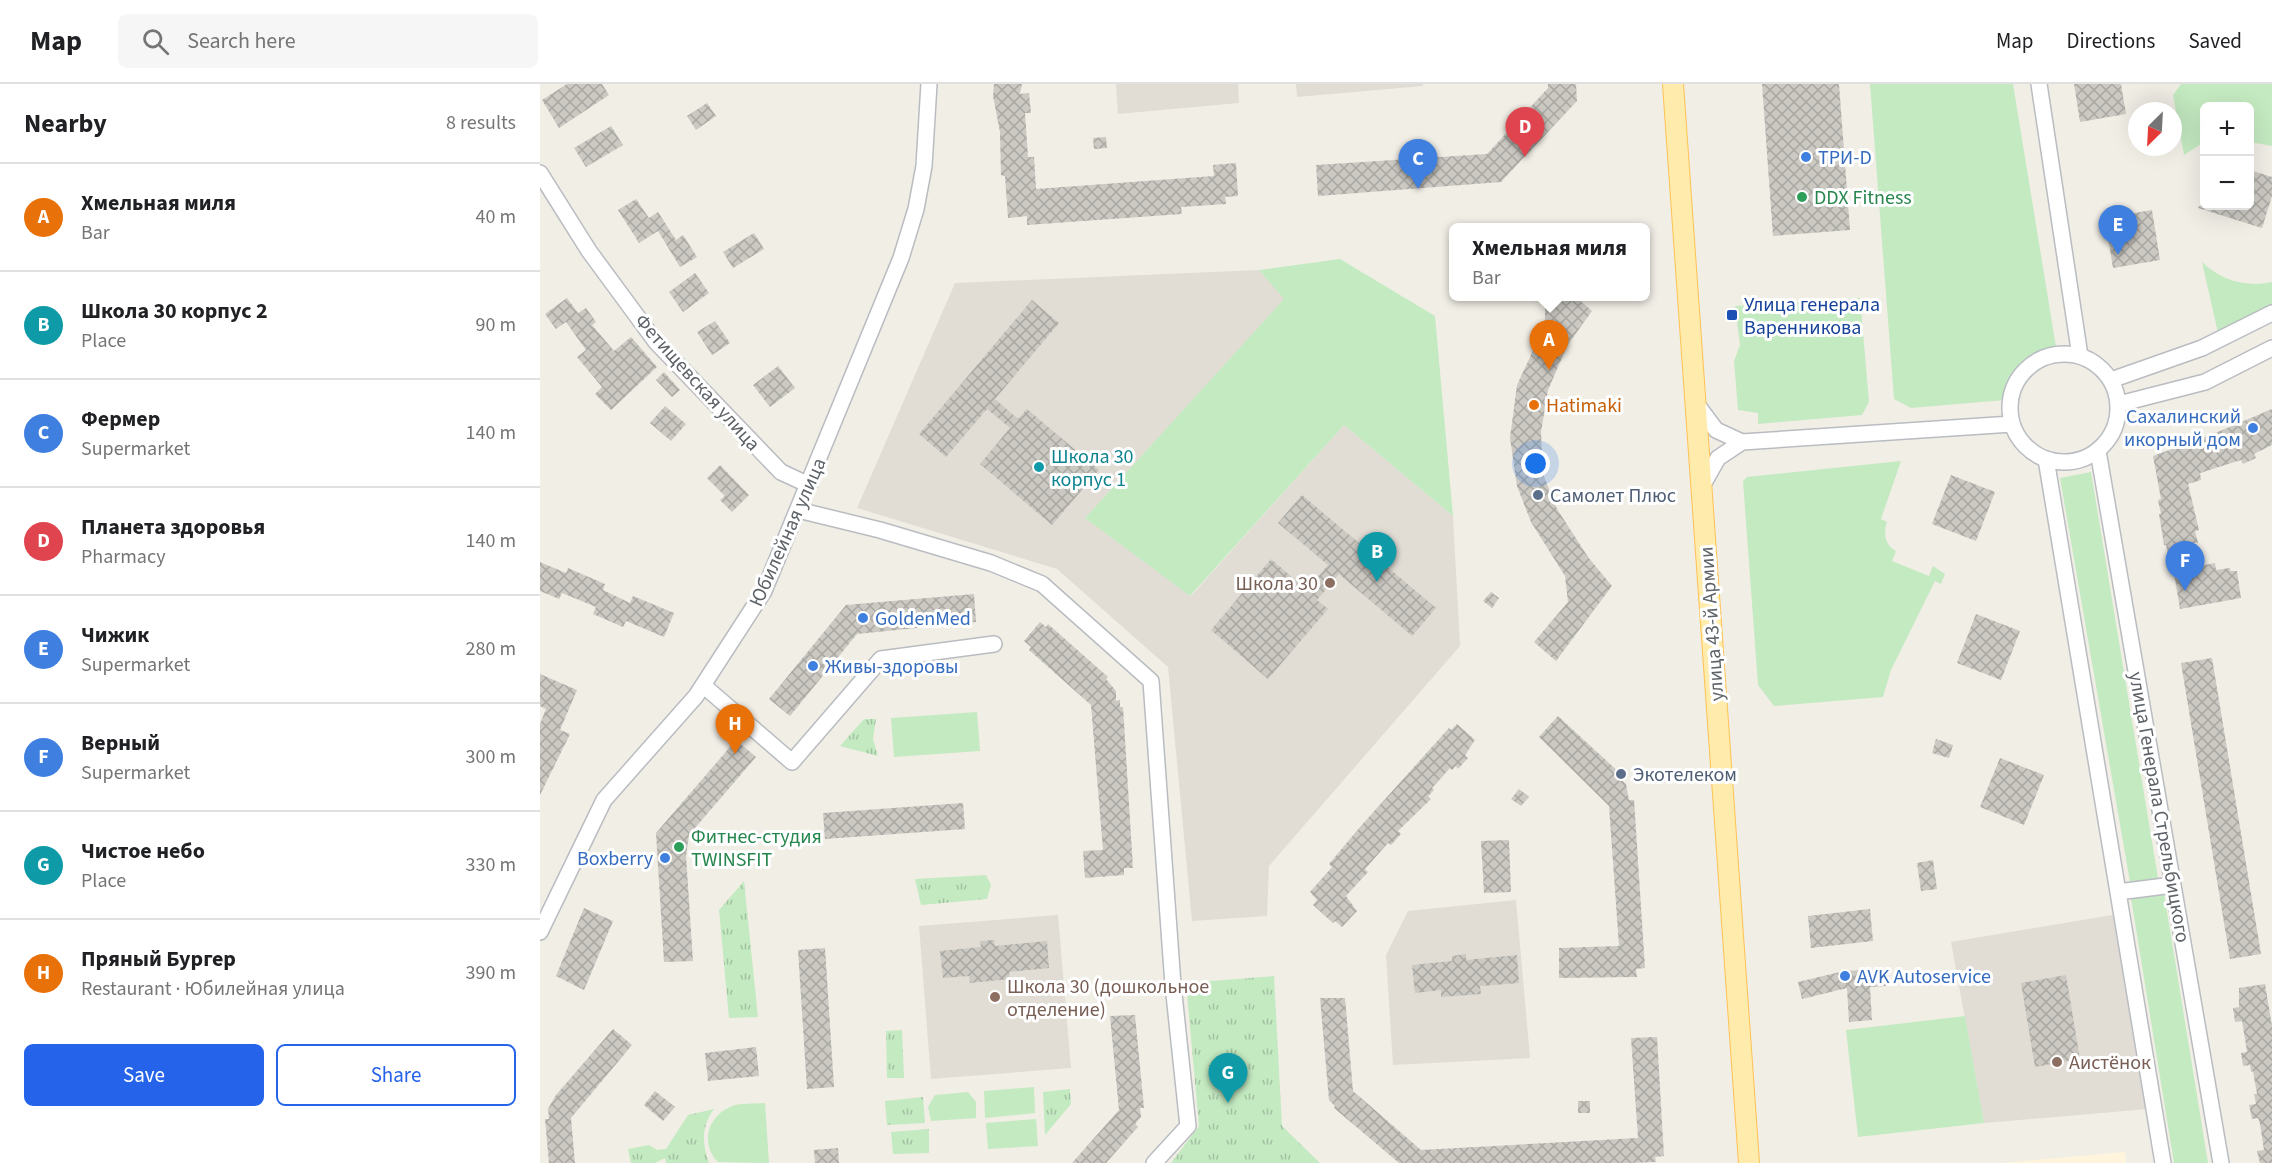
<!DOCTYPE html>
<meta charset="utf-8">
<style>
:root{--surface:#fff;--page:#f6f6f6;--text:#202124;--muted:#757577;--line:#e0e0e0;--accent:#2563eb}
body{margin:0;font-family:"Source Sans 3",sans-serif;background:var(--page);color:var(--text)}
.controls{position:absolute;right:18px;top:18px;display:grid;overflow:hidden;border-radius:9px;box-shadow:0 6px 24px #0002}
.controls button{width:54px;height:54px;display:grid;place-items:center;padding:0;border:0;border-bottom:2px solid var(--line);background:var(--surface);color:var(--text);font:30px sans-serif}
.compass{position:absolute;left:1588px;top:18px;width:54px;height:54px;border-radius:50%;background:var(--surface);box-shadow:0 6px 24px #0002;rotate:204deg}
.you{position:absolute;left:996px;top:380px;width:21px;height:21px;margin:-15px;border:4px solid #fff;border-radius:50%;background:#1a73e8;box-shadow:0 0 0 9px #1a73e833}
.badge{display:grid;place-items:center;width:39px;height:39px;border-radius:50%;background:var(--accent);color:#fff;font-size:20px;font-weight:700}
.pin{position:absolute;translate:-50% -50px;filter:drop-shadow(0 2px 3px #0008)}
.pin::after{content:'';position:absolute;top:32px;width:21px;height:18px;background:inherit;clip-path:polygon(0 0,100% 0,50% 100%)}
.popup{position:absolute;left:909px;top:139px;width:201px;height:78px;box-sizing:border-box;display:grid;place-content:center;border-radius:9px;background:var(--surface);filter:drop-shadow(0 2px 4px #0005);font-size:20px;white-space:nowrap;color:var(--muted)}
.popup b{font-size:22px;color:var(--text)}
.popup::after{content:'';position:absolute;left:50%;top:100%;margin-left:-12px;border:12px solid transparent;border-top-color:var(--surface)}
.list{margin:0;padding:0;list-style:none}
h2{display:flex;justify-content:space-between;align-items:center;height:78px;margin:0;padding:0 24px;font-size:26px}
h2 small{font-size:20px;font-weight:400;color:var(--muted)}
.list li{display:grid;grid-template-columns:39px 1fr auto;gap:18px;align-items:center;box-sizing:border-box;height:108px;padding:0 24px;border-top:2px solid var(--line)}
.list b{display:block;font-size:22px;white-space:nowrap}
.list p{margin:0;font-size:20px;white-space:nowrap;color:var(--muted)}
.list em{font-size:20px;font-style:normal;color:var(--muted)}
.actions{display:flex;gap:12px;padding:18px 24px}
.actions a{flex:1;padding:14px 0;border:2px solid var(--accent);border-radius:9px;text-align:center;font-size:21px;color:var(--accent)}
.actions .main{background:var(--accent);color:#fff}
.icon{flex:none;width:33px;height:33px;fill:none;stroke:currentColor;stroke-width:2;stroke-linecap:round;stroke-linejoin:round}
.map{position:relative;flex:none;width:1732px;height:1079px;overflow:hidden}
header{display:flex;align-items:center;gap:36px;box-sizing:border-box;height:84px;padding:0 30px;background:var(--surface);border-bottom:2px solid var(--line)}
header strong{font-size:28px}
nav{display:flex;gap:33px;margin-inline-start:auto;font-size:21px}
.search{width:420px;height:54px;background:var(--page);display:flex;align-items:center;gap:15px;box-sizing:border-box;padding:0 21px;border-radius:9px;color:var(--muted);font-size:22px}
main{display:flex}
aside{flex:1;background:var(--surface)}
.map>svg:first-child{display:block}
.commercial{fill:#fff5dd}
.education{fill:#e1ddd5}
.grass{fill:#c4eac1}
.park{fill:url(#park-tufts)}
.building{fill:url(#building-cross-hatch)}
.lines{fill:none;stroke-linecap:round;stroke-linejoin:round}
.minor-casing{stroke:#b9bcc1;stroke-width:18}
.major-casing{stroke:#fec253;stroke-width:22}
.minor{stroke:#fff;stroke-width:15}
.major{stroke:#ffecad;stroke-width:20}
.shop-dot{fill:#3f7fe0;stroke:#fff;stroke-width:2}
.leisure-dot{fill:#2e9e5b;stroke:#fff;stroke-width:2}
.transit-dot{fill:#1a4fb4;stroke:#fff;stroke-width:2}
.food-dot{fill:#e8710a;stroke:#fff;stroke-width:2}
.culture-dot{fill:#0f9aa8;stroke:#fff;stroke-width:2}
.service-dot{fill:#5c6f8a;stroke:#fff;stroke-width:2}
.education-dot{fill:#8d6e63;stroke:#fff;stroke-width:2}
.labels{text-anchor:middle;stroke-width:6;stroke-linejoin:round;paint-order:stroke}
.shop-label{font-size:20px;fill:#366cbe;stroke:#fff;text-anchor:start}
.leisure-label{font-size:20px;fill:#27864d;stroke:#fff;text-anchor:start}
.transit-label{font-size:20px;fill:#164399;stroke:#fff;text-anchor:start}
.street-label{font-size:20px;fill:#5d6368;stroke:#fff}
.food-label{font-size:20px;fill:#c56008;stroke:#fff;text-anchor:start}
.culture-label{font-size:20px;fill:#0d838f;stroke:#fff;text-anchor:start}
.service-label{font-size:20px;fill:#4e5e75;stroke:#fff;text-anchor:start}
.education-label{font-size:20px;fill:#785e54;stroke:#fff;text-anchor:start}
</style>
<header>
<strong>Map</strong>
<div class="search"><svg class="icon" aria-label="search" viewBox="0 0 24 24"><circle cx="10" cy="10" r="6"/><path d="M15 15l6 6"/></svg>Search here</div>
<nav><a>Map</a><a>Directions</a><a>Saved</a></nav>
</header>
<main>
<aside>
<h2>Nearby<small>8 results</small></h2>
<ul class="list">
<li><span class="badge" style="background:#e8710a">A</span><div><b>Хмельная миля</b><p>Bar</p></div><em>40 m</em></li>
<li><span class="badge" style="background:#0f9aa8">B</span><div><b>Школа 30 корпус 2</b><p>Place</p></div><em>90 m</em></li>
<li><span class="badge" style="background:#3f7fe0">C</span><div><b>Фермер</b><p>Supermarket</p></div><em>140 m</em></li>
<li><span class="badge" style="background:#e0444e">D</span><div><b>Планета здоровья</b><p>Pharmacy</p></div><em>140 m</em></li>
<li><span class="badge" style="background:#3f7fe0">E</span><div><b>Чижик</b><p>Supermarket</p></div><em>280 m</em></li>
<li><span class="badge" style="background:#3f7fe0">F</span><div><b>Верный</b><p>Supermarket</p></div><em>300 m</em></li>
<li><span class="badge" style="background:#0f9aa8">G</span><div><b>Чистое небо</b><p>Place</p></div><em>330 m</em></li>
<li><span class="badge" style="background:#e8710a">H</span><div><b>Пряный Бургер</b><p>Restaurant · Юбилейная улица</p></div><em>390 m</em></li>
</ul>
<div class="actions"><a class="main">Save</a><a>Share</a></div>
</aside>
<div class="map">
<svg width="1732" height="1079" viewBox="0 0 1732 1079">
<defs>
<pattern id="park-tufts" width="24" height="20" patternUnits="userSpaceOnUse" patternTransform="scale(1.5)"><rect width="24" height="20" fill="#c4eac1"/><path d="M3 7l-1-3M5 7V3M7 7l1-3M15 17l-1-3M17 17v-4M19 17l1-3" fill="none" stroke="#a2c1a1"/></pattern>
<pattern id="building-cross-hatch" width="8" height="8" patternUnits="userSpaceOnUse" patternTransform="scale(1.5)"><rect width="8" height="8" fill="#ccc9c3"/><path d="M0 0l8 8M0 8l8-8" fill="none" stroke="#a9a7a2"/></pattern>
</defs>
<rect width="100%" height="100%" fill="#f1eee6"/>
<path class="commercial" d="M1585,1068L1586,1079H1461Z"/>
<path class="education" d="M576,0H698L699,19L578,30Z
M756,0H883V2L757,13Z
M719,186L745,215L545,434L651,512L804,341L913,432L920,562L729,782L727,832L652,837L628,583L517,485L317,424L415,199Z
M976,816L990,974L853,981L846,871L868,827Z
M1578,830L1608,1025L1444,1039L1411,858Z
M518,831L531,984L391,995L379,842Z"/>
<path class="grass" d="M1330,0H1473L1516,263C1486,275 1472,283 1465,316L1371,324L1354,315Z
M1641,0H1732V62L1710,58V22H1664V58L1644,71L1633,11Z
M800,175L895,232L913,432L804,341L650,512L545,434L744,215L719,186Z
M1662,178C1680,196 1707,204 1732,198V221L1678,249Z
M1320,214L1329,318L1322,331L1218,340V329L1198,326L1194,277L1200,261L1195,222Z
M1361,377L1341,435L1347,438C1343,450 1345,461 1356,467L1352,477L1389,492L1393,482L1405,490L1401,500L1395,497L1351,586L1343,613L1234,622L1218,601L1203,397L1207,393Z
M1551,388L1618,794L1590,798L1520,394Z
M437,628L440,667L354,673L351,634Z
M1624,809L1668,1079H1634L1591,814Z
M1425,932L1444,1039L1318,1053L1306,946Z
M494,1003L495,1029L445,1034L444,1007Z
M428,1008L436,1018V1034L391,1037L388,1023L395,1011Z
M225,1019L229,1079L178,1078C160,1060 167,1032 192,1022C201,1019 215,1020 225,1019Z
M496,1035L498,1062L448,1065L446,1039Z"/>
<path class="park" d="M324,635H336L333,655L338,672L300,662Z
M446,791L451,801L447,815L381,821L375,795Z
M204,797L218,933L189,934L179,826Z
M734,892L742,1042L780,1079H631L659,1042L646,899Z
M362,946L364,994H347L346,947Z
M530,1005L531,1020L505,1051L503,1008Z
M383,1013L385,1039L347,1041L345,1017Z
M174,1025C161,1043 162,1059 169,1079H126L125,1074L115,1079H91L88,1065L109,1061L117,1066L126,1065L148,1031Z
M389,1045V1069L353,1070L351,1048Z"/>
<path class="building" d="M27,0H62L69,11L19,44L2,16Z
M454,0H482L480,10L489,9L491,29H485L488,73H494L496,105L674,92L673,81L696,79L698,112L685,113L686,120L641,123L642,130L487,141V132L468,134L465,92L461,91L460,48L453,12Z
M1008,0H1036L1037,17L961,98L778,112L776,81L947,70L1008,4Z
M1222,0H1299L1310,146L1233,152Z
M1534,0H1581L1586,30L1540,38Z
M167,19L176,32L156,46L147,32Z
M71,42L83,61L46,83L34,64Z
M566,53L567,64L554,65L553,54Z
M1710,86L1732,93V112L1722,144L1658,124L1659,122H1710Z
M96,115L109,134L118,128L136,156L143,151L157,173L140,183L118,147L99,159L78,126Z
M1612,126L1620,176L1573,184L1565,134Z
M214,149L224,165L193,184L183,168Z
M155,189L169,209L143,228L129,208Z
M1005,213H1036L1052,227L1027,262L1008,306L1001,348L1003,390L1017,425L1048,473L1072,502L1016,577L994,558L1028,518L1025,492L991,438L977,402L970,354L977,301L1005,241Z
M27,214L38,229L46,224L56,238L52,241L74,267L91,253L117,283L71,326L55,310L62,303L37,273L46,266L26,238L16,245L5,230Z
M492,216L519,239L455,315L478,335L487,325L559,386L512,441L440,380L470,344L447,325L406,373L379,350Z
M175,237L190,259L172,271L157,248Z
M238,282L255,304L230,323L213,301Z
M124,288L140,306L132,313L116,296Z
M125,322L146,340L131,357L110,339Z
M1732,325V361L1714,370L1716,374L1703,380L1701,376L1660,389L1661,396L1648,400L1659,446L1655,447L1658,459H1654L1659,482L1675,479L1676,486L1690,484V487H1697L1701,514L1640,525L1631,472L1628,473L1626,461H1624L1619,430H1621L1618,416L1621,415L1613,372L1673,350Z
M180,381L209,411L192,428L180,416L185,412L167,394Z
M1411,391L1455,408L1436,457L1392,440Z
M762,411L896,524L872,552L799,490L777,516L788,525L728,595L671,546L731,475L767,506L788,481L738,439Z
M0,478L26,489L28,484L65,500L63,506L90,519L93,512L134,529L124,553L86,537L83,543L53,530L56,523L22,509L19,515L0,507Z
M951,508L959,514L952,524L943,517Z
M434,510L436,538L317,550L250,632L229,615L306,521Z
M1436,530L1480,547L1461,596L1417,579Z
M500,538L506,543L508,540L568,593L566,595L576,607V617L580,616V623H583L593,784H584V791L545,794L543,767L563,766L551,621L489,566L491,563L484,557Z
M1672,574L1721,870L1690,875L1641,579Z
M0,590L37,606L20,646L30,650L0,711V640L6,625L0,622Z
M1018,632L1083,692L1081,695L1086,700L1089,716H1094L1105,884L1096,885L1097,893L1019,894V864L1079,862L1069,722L999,653Z
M917,640L935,656L925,671L928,674L918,685L916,682L912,686L910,684L892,704L894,706L888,712L891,715L858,747L861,750L851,761L848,759L825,785L828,788L806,812L817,827L802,843L795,837L793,839L773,821L777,816L770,808L792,783L789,780L820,743L909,644L911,646Z
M1396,655L1413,661L1409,674L1392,669Z
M196,656L216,673L149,751L146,772L153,877L124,878L116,749Z
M1460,674L1504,691L1484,741L1440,723Z
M979,705L989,713L981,722L971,715Z
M423,719L425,745L285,755L283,729Z
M969,756L971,808L944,809L941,757Z
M1393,776L1397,805L1381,807L1377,779Z
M44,824L73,837L44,906L16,892Z
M1330,825L1333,857L1271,864L1268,832Z
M454,856L455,862L507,857L509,884L469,888L470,895L430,899L429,892L403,894L400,867L441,863L440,857Z
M285,864L294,1003L267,1005L258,866Z
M926,870V876L977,871L979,899L940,902L941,910L901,913V906L875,909L872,881L912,877V872Z
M1345,885L1346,902L1330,903L1332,936L1309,938L1307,904L1262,915L1258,898L1304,887Z
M1526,891L1540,975L1495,983L1481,899Z
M1725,900L1732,942V1079H1720L1717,1067L1724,1066L1720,1040L1718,1034L1712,1035L1709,1021L1716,1020L1714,1010H1717L1713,987L1711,988L1710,981L1703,982L1701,969L1707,968L1706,961L1702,937L1695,938L1693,924L1699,923V904Z
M780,914H805L813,1007L881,1066L1098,1054L1091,954L1117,953L1124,1072L1115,1073L1116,1078L1088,1079H859L794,1024L795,1022L789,1016Z
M595,931L604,1024H600L601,1033L595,1040L598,1043L566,1079H532L579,1026L570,932Z
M73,945L92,961L31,1034L35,1079H9L5,1035H9L8,1025L16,1011Z
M216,963L219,992L168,997L165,969Z
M115,1007L135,1023L123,1037L104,1021Z
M1038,1017H1050V1029H1038Z
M298,1064L299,1079H275L274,1066Z"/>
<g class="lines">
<defs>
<path id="minor" d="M1499,0L1540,272
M0,89L49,167L116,258L241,388L269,401
M1470 324a54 54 0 1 1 108 0a54 54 0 1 1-108 0Z
M1571,296L1662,264L1732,229
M1155,318L1176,346L1202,358L1472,340
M1579,320L1665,298L1732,264
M1558,367L1681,1079
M1506,375L1623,1079
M1161,404L1178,374L1202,358
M258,426L340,446L451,479L502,500L611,597L633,901L648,1042L614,1079
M164,602L252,678L341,575L454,560
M1578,808L1633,801
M0,848L64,716L156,612L224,507L361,174L376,125L384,82L389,0"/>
<path id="major" d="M1133,0L1209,1079"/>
</defs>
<use href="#minor" class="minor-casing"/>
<use href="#major" class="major-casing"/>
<use href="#minor" class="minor"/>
<use href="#major" class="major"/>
</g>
<g class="shop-dot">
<circle cx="1266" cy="73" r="6"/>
<circle cx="1713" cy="344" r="6"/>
<circle cx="323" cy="534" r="6"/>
<circle cx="273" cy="582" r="6"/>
<circle cx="125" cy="774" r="6"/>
<circle cx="1305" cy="892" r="6"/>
</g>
<g class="leisure-dot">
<circle cx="1262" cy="113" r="6"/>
<circle cx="139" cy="763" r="6"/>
</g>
<rect class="transit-dot" x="1186" y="225" width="12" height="12" rx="3"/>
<circle class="food-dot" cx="994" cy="321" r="6"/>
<circle class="culture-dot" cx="499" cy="383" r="6"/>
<g class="service-dot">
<circle cx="998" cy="411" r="6"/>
<circle cx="1081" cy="690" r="6"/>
</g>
<g class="education-dot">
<circle cx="790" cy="499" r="6"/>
<circle cx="455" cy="913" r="6"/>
<circle cx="1517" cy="978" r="6"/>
</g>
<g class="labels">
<g class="shop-label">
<text x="1278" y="80">ТРИ-D</text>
<text x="1701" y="339" text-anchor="end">Сахалинский<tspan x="1701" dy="23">икорный дом</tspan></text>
<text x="335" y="541">GoldenMed</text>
<text x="285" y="589">Живы-здоровы</text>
<text x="113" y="781" text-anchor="end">Boxberry</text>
<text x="1317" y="899">AVK Autoservice</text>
</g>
<g class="leisure-label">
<text x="1274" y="120">DDX Fitness</text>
<text x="151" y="759">Фитнес-студия<tspan x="151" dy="23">TWINSFIT</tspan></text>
</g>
<g class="transit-label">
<text x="1204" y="227">Улица генерала<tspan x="1204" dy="23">Варенникова</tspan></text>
</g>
<g class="street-label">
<text transform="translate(158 298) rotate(48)" y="7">Фетищевская улица</text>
<text transform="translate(247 448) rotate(-66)" y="7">Юбилейная улица</text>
<text transform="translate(1171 540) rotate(-94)" y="7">улица 43-й Армии</text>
<text transform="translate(1620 723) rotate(80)" y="7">улица Генерала Стрельбицкого</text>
</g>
<g class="food-label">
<text x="1006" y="328">Hatimaki</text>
</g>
<g class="culture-label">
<text x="511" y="379">Школа 30<tspan x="511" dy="23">корпус 1</tspan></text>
</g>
<g class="service-label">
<text x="1010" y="418">Самолет Плюс</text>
<text x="1093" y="697">Экотелеком</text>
</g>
<g class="education-label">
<text x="778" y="506" text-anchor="end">Школа 30</text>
<text x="467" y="909">Школа 30 (дошкольное<tspan x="467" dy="23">отделение)</tspan></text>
<text x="1529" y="985">Аистёнок</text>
</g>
</g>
</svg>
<div class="controls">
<button>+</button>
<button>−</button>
</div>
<svg class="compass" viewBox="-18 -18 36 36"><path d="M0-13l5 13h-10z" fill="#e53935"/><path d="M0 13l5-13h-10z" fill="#757577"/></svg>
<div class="you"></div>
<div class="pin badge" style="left:1009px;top:286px;background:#e8710a">A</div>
<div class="popup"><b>Хмельная миля</b>Bar</div>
<div class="pin badge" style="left:837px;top:498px;background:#0f9aa8">B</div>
<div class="pin badge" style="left:878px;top:105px;background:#3f7fe0">C</div>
<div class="pin badge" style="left:985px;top:73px;background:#e0444e">D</div>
<div class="pin badge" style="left:1578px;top:171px;background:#3f7fe0">E</div>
<div class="pin badge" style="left:1645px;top:507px;background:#3f7fe0">F</div>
<div class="pin badge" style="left:688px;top:1019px;background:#0f9aa8">G</div>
<div class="pin badge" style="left:195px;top:670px;background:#e8710a">H</div>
</div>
</main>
